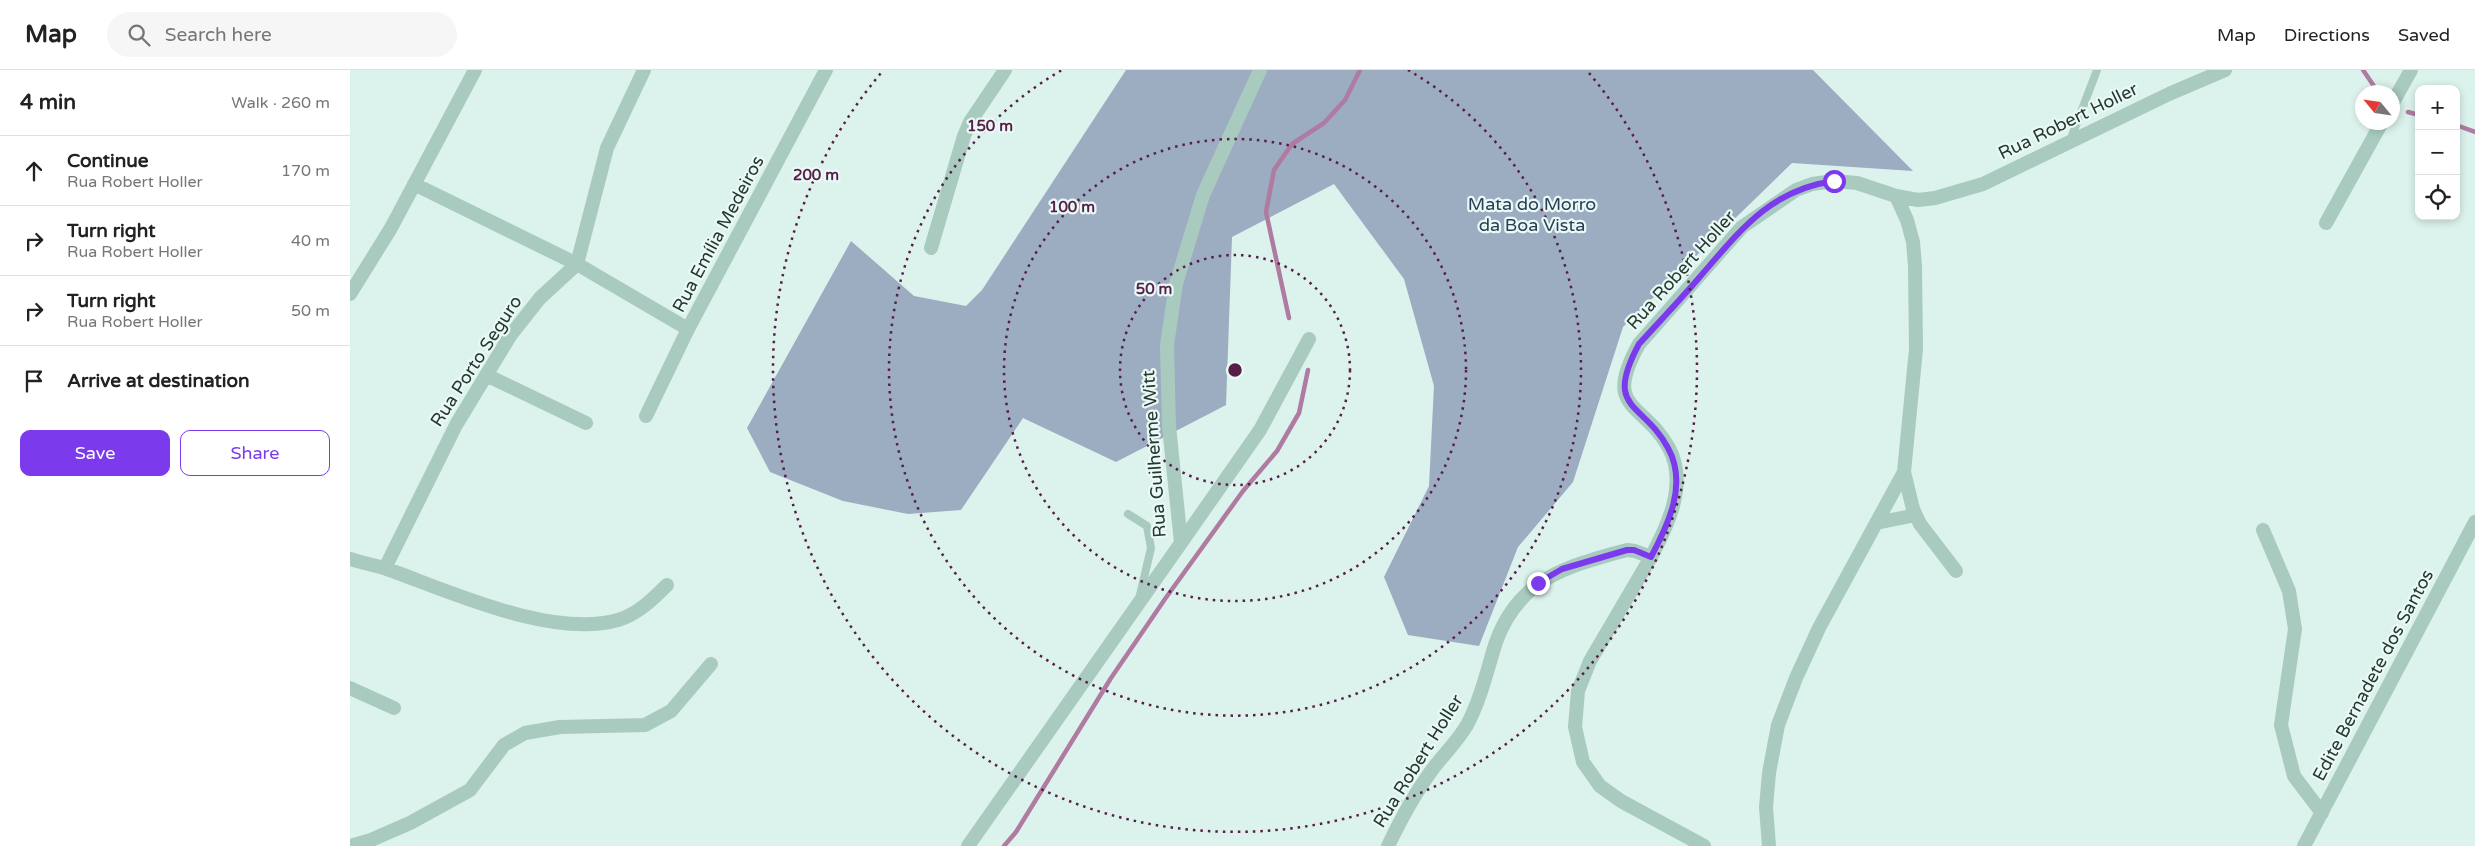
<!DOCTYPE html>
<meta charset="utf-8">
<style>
:root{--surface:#fff;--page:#f6f6f6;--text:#222;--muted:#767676;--line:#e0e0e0;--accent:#7c3aed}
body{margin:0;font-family:"Varela Round",sans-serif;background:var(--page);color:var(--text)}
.controls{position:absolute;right:15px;top:15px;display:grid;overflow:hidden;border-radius:10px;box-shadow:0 2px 8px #0003}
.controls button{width:45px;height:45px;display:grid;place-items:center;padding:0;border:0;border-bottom:1px solid var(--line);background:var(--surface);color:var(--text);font:25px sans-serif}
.compass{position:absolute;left:2005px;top:15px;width:45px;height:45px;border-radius:50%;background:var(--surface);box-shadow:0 2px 8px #0003;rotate:299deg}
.stop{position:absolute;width:15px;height:15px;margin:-11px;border:4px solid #7c3aed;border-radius:50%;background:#fff}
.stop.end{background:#7c3aed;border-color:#fff;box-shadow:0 1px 5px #0008}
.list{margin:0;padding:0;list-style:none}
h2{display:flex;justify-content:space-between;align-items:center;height:65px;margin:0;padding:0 20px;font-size:21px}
h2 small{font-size:16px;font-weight:400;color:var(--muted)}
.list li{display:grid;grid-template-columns:32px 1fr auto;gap:15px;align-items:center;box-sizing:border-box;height:70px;padding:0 20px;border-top:1px solid var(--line)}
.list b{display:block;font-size:19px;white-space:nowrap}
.list p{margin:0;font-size:16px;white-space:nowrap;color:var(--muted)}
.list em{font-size:16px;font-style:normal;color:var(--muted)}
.actions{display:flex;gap:10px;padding:15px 20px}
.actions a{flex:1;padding:11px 0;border:1px solid var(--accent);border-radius:10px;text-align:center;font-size:18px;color:var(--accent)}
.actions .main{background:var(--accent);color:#fff}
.icon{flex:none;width:28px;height:28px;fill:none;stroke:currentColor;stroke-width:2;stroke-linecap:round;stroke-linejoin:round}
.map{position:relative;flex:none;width:2125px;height:776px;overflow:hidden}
header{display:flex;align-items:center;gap:30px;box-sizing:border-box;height:70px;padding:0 25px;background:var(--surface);border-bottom:1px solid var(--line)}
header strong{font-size:24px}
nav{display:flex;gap:28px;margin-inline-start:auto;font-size:18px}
.search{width:350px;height:45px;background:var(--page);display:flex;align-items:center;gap:12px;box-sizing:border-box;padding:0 18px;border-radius:28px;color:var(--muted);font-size:19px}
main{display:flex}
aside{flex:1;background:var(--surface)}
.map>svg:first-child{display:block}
.green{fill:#9cacc1}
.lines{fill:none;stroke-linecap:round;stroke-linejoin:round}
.stream{stroke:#af7ba1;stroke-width:4.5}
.service{stroke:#a8cabf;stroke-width:8}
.minor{stroke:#a8cabf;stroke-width:14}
.route{stroke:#7c3aed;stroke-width:6}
.ring{fill:none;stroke:#581e48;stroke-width:2.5;stroke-dasharray:2.5 5}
.labels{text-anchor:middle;stroke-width:4.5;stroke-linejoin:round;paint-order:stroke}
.street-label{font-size:18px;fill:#283730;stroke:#e9faf6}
.park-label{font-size:18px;fill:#2c3d55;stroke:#e9faf6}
.centre{fill:#581e48;stroke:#e9faf6;stroke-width:2.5}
.ring-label{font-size:15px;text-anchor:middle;font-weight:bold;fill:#581e48;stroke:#e9faf6;stroke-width:4.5;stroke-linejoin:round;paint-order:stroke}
</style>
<header>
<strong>Map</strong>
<div class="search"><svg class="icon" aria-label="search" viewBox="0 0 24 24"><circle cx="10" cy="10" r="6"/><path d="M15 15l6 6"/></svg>Search here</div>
<nav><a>Map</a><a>Directions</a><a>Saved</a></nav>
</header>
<main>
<aside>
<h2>4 min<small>Walk · 260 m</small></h2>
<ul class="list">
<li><svg class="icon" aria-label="ahead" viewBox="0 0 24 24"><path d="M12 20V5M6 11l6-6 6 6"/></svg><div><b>Continue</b><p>Rua Robert Holler</p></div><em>170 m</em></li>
<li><svg class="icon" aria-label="right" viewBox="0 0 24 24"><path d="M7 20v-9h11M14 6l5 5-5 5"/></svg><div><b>Turn right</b><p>Rua Robert Holler</p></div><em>40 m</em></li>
<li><svg class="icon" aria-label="right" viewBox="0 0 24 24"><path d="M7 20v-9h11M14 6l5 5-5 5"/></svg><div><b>Turn right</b><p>Rua Robert Holler</p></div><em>50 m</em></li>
<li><svg class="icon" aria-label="arrive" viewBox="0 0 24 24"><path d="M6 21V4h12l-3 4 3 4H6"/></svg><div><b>Arrive at destination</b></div></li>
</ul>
<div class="actions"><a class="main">Save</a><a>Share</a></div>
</aside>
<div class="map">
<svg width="2125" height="776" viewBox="0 0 2125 776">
<rect width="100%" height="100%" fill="#dcf2ed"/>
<path class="green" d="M776,0H1463L1563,101L1442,93L1273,257L1223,412L1168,477L1129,576L1058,565L1034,507L1079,416L1084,316L1054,209L984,114L882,167L876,335L766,392L673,348L611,440L558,444L493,431L420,402L397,358L501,171L564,226L616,236L632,220Z"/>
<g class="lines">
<path class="stream" d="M2013,0L2028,22
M2058,42L2069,45
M2106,55L2125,62
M939,248L916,142L924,100L942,74L974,53L995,30L1010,0
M654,776L666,762L761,608L815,529L893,421L927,381L949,343L958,300"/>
<path class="service" d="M1720,71L1747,0
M778,444L797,456L801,478L790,525"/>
<path class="minor" d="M2042,34L2061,0
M64,114L227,194L338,259
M1976,153L2032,52
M581,178L614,66L620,52L655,0
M0,224L41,158L125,0
M136,305L236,353
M296,346L338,259L476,0
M1554,402L1563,439L1570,454L1606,501
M1526,453L1566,445
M1913,460L1939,521L1945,559L1931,655L1944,706L1972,743
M831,473L910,360L959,269
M1301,487L1240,591L1228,621L1225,657L1233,692L1250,716L1271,731L1354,776
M0,489C12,493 25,495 37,499C99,521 202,569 268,550C288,544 303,529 317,515
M35,498L106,355L160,266L190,228L227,194L257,78L294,0
M0,618L44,638
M0,776L21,770L60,753L120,720L154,675L175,663L210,657L295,655L321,641L361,594
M618,776L831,473L819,356L817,275L826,214L853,125L910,0
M1038,776C1050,751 1065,723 1082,700C1093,685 1107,672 1117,655C1131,629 1137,600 1146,572C1169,508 1218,496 1277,480L1285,481L1301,487C1318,455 1338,414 1319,378C1293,331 1252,341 1289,274L1392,157L1446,120L1462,114L1484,111L1507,113L1546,126L1568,130L1585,128L1633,114L1819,24L1875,0
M1419,776L1416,737L1419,703L1428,655L1446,608L1469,558L1554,402L1566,279L1565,196L1563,172L1557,150L1546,126
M1954,776L2125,452"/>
</g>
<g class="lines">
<path class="route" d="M1188,513L1212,499L1277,480H1284L1301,487C1318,455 1338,414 1318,378C1293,331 1253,341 1289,274C1309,252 1329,231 1348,209C1389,162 1419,120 1484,111"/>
</g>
<g class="ring">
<circle cx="885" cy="300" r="115"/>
<circle cx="885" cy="300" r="231"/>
<path d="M1058 0A346 346 0 1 1 712 0"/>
<path d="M1239 3A462 462 0 1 1 531 3"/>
</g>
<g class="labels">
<g class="street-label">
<text transform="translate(1718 51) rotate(-26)" y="6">Rua Robert Holler</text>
<text transform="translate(368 164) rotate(-62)" y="6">Rua Emília Medeiros</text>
<text transform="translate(1331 200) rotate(-48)" y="6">Rua Robert Holler</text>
<text transform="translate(126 291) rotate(-57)" y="6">Rua Porto Seguro</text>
<text transform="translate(804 384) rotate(-94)" y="6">Rua Guilherme Witt</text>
<text transform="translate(2023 605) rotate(-62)" y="6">Edite Bernadete dos Santos</text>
<text transform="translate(1068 691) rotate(-58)" y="6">Rua Robert Holler</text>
</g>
<g class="park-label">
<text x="1182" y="140">Mata do Morro<tspan x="1182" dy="21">da Boa Vista</tspan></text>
</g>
</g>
<circle cx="885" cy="300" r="8" class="centre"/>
<g class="ring-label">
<text x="640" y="61">150 m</text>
<text x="466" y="110">200 m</text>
<text x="722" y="142">100 m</text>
<text x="804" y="224">50 m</text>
</g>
</svg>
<div class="controls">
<button>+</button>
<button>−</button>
<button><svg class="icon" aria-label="locate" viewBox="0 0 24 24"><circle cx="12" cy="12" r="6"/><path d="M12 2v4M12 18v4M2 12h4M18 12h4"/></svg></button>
</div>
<svg class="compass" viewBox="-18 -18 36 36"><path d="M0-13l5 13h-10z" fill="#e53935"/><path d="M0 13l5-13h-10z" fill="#767676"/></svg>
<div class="stop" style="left:1484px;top:111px"></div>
<div class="stop end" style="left:1188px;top:513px"></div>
</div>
</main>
